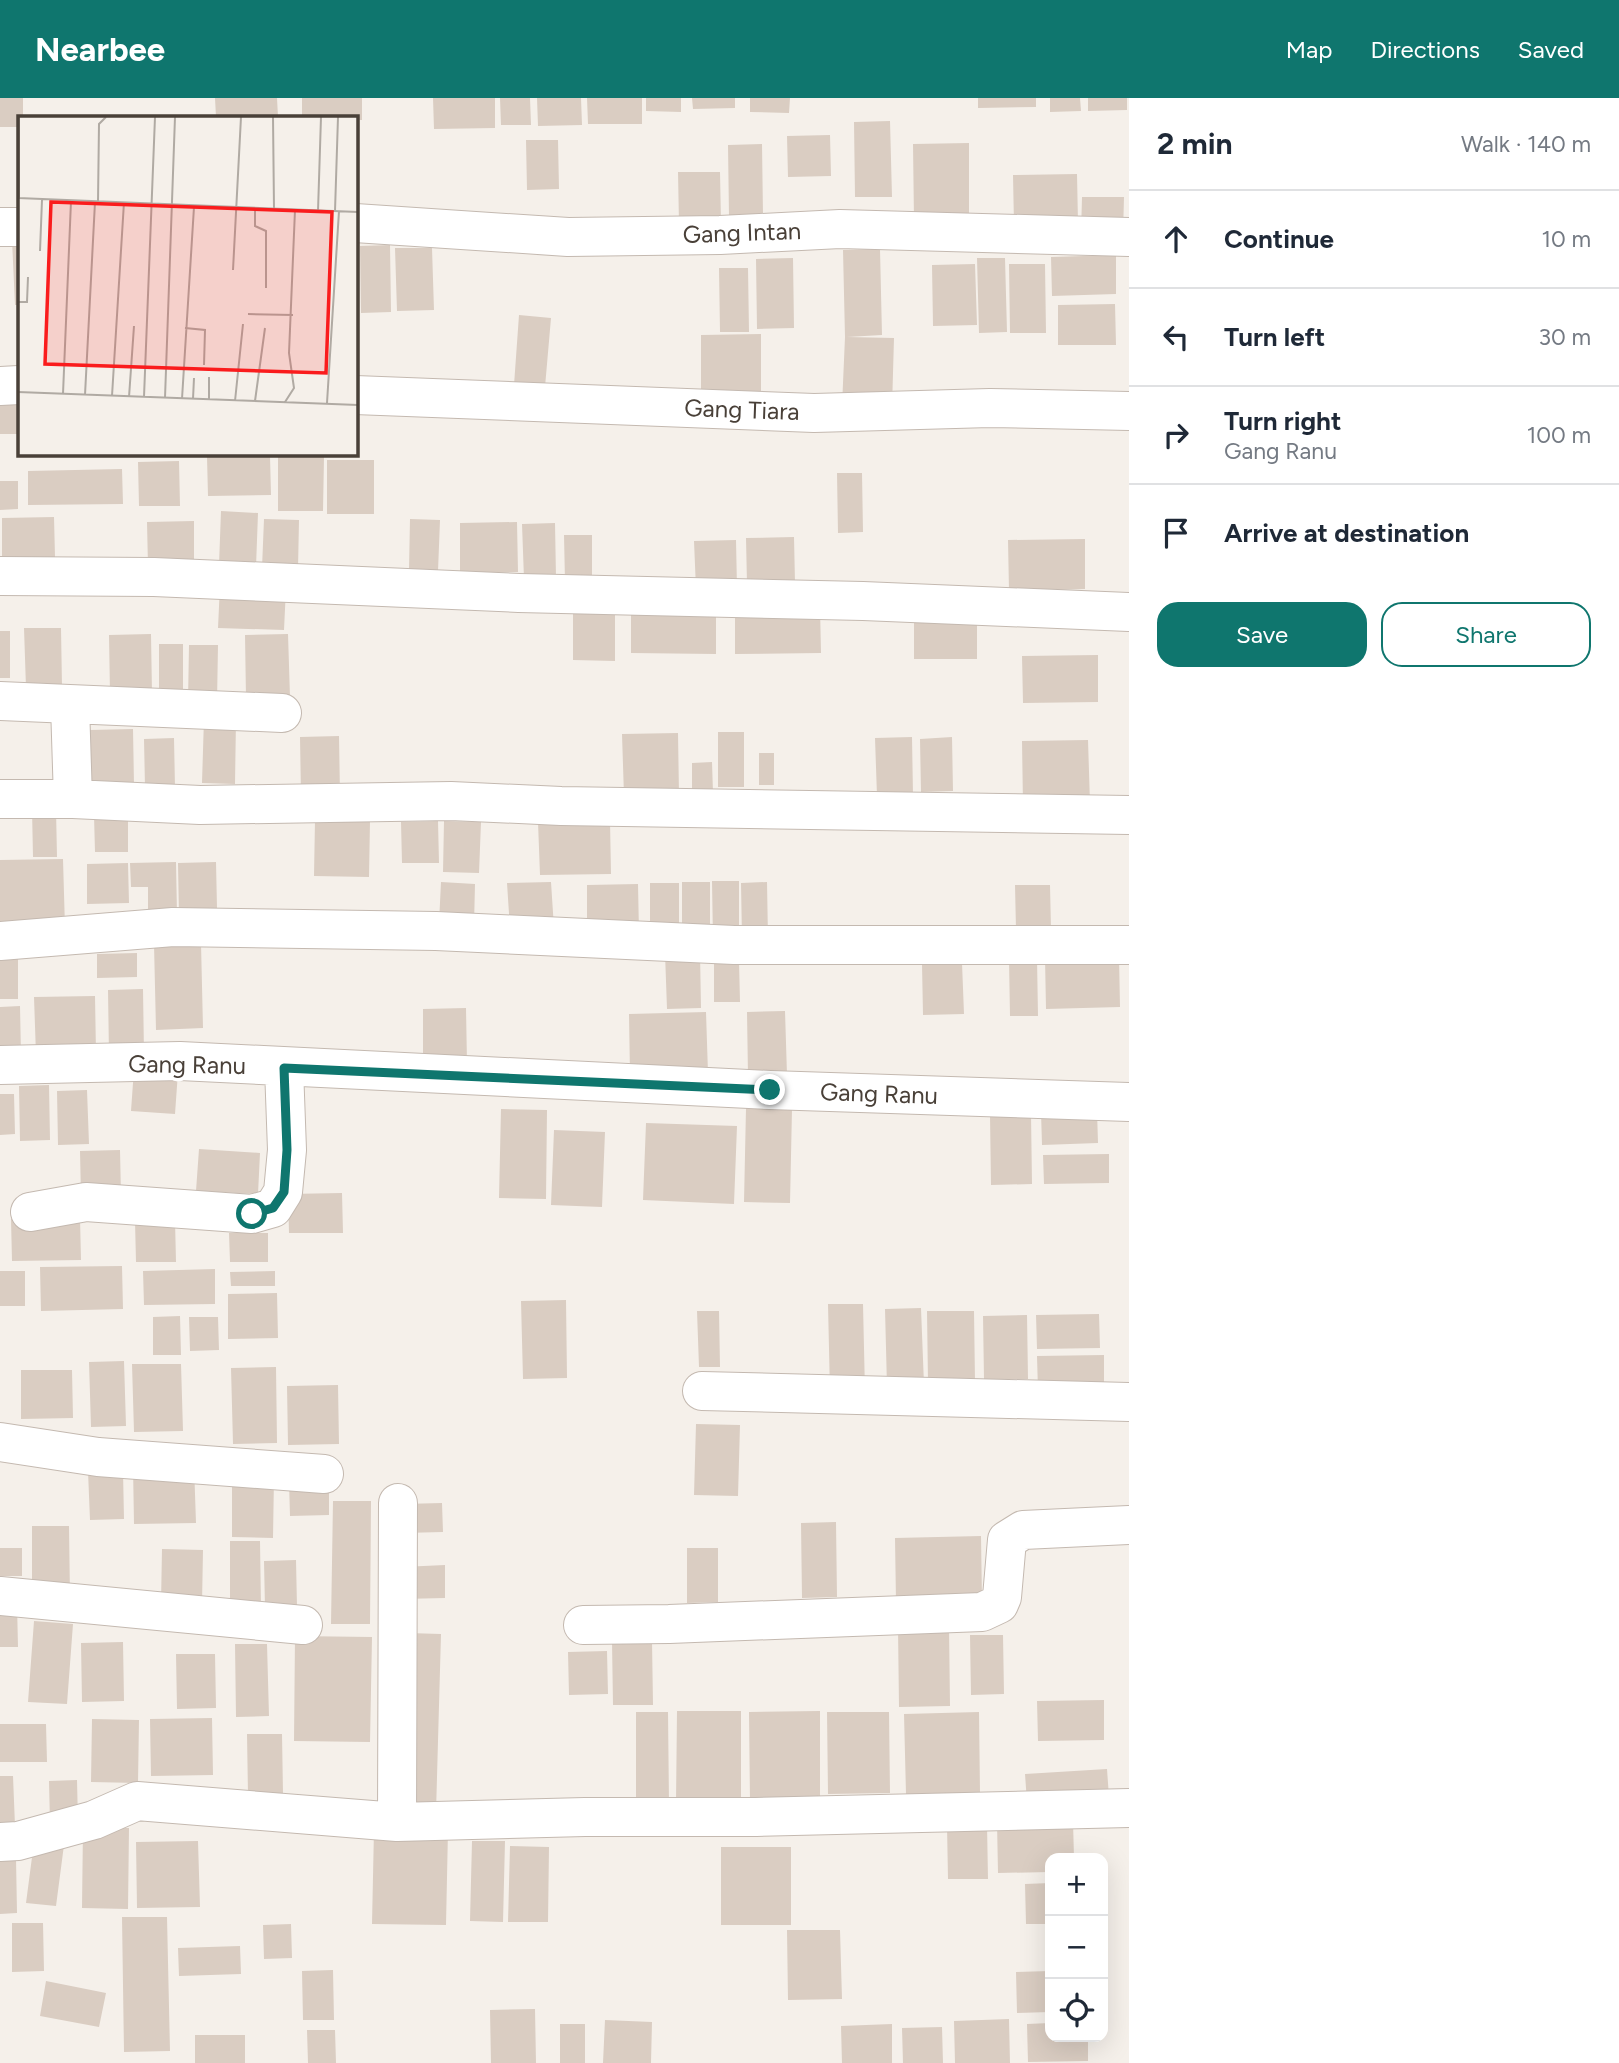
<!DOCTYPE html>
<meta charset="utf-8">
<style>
:root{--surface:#fff;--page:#f2f2f3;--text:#1f2937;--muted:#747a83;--line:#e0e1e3;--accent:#0f766e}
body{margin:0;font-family:Figtree,sans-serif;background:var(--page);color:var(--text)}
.controls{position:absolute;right:21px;bottom:21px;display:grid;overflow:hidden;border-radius:14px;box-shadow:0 7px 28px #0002}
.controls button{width:63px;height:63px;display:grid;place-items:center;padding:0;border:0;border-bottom:2px solid var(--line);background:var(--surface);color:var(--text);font:35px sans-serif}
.stop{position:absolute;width:21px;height:21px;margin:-16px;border:5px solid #0f766e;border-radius:50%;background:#fff}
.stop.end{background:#0f766e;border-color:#fff;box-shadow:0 2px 7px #0008}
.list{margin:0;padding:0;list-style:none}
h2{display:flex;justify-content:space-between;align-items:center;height:91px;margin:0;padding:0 28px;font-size:30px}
h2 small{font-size:23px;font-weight:400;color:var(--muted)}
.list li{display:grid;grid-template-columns:46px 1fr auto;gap:21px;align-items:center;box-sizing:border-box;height:98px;padding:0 28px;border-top:2px solid var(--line)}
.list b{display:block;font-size:26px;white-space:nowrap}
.list p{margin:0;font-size:23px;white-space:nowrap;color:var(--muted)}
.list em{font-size:23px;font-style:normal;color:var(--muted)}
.actions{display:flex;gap:14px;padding:21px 28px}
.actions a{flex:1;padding:16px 0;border:2px solid var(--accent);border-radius:21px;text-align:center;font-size:24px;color:var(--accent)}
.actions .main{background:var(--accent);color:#fff}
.icon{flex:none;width:38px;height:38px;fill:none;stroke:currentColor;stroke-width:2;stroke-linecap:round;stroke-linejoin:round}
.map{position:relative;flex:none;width:1129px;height:1965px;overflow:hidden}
header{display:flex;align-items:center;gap:42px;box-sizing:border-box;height:98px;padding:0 35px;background:var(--accent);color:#fff}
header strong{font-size:33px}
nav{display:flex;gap:38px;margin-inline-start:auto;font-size:24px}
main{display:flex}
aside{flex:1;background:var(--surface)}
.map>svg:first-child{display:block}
.building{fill:#dacdc2}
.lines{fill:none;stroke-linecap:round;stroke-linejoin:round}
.minor-casing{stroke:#c4b9b0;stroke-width:40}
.minor{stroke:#fff;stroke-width:38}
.route{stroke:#0f766e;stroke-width:9}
.labels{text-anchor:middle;stroke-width:7;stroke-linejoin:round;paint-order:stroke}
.street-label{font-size:24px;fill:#494038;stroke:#fff}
.inset-road{fill:none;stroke:#b0aaa3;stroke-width:2}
.view{fill:#fa1c1d;fill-opacity:0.15;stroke:#fa1c1d;stroke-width:3.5}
.inset-edge{fill:none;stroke:#494038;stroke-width:3.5}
</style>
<header>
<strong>Nearbee</strong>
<nav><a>Map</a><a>Directions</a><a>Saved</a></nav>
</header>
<main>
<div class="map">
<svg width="1129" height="1965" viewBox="0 0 1129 1965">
<rect width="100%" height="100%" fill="#f5f0ea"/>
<path class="building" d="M0,0H23V19H19V29H0Z
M215,0H277L278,19H216Z
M302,0H362V22H355V19H302Z
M433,0H495V30L434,31Z
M500,0H530L531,27H501Z
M537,0H581L582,27L538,28Z
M587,0H642V26H588Z
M646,0H681V14L646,13Z
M692,0H735V10L693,11Z
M750,0H790L789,15L750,14Z
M978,0H1036V9L978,10Z
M1050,0H1080L1081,13L1050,14Z
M1088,0H1127V12L1088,13Z
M890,23L892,99H855L854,24Z
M830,37L831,78L788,79L787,38Z
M526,42H558L559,91L527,92Z
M969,45V122L914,123L913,46Z
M762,46L763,118L729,119L728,47Z
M678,74H720L721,125L679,126Z
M1077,76L1078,125L1014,127L1013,77Z
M1082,99H1124L1123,136H1081Z
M19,141V207H15L12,142Z
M390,147L391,214L361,215L360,148Z
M395,150H432L434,212L397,213Z
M880,151L882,237L847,239L894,240L892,310L842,308L845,239L843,152Z
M1116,157V196L1052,198L1051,159Z
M793,160L794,230L757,231L756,161Z
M977,160H1005L1007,234L979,235Z
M975,166L977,227L933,228L932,167Z
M1009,166H1045L1046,235H1010Z
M719,170H748L749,234H720Z
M1115,206L1116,247H1058V207Z
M519,217L551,220L545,289L514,287Z
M761,236V301H701V237Z
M19,302V336H0V303Z
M270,358L271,397L208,398L207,359Z
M278,358L324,359L323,413H278Z
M327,362H374V416H327Z
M179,363L180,408H139L138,364Z
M122,371L123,406L28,407V373Z
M837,375H862L863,434L838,435Z
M0,383H18V411L0,412Z
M221,413L258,415L256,469L219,467Z
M54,419L55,459H2V420Z
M264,421L299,422L298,471L262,470Z
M410,421L440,422L438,473L409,472Z
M194,423V468L148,469L147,424Z
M517,424L518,474L460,475V425Z
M555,425L556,480L524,481L522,426Z
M564,437H592V484H565Z
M794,439L795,485L747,486L746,440Z
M1085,441V491L1009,493L1008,442Z
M736,442L737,490L696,491L694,443Z
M220,487L286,490L284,532L218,530Z
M573,506H615V563L573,562Z
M631,509L716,510V556L631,555Z
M820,509L821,555L735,556V510Z
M977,511V561H914V512Z
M24,530H61L62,589L26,590Z
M0,533H10V580H0Z
M151,536L152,596H110L109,537Z
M288,536L290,599L246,600L245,537Z
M159,546H183V605H159Z
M189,547H218L217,604H188Z
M1098,557V604L1023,605L1022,558Z
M204,620L236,621L235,686L202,685Z
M133,631L134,687H91L90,632Z
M718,634H744V689H718Z
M678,635L679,697L624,698L622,636Z
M339,638L340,697L301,698L300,639Z
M912,639L913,697L877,698L875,640Z
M952,639L953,693L921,694L920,641Z
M174,640L175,689H145L144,641Z
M1088,642L1090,705L1023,707L1022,643Z
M759,655H774V687H759Z
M712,664L713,695H692V665Z
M32,711H56L57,759H33Z
M128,716V754H95L94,717Z
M315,722L370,723L369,779L314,778Z
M438,723L439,765H402L401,724Z
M444,723L481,724L479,775L443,774Z
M610,723L611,776L540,777L538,724Z
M63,761L65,830L0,831V762Z
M176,764L177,817L148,818V789H131L130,765Z
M216,764L217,810L200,811L179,819L178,765Z
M128,765L129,805L87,806V766Z
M712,783H739V843H713Z
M441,784L475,786L474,827L439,825Z
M551,784L554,830L510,831L507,785Z
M682,784H710V841H682Z
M767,784L768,841H742L741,785Z
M650,785H679V839H650Z
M638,786L639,835L587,836V787Z
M1015,787H1050L1051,832H1016Z
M201,845L203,930L156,932L154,846Z
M0,855H18V901H0Z
M137,855V879L97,880V856Z
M665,855H700L701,910L667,911Z
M1119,858L1120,909L1046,911L1045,860Z
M1037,860L1038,918H1010L1009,861Z
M739,863L740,904H714V864Z
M962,865L964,916L923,917L922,866Z
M143,891L144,956L109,957L108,892Z
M95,898L96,956L36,957L34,899Z
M20,908L21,958L0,959V909Z
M466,910L467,965L423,966V911Z
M785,913L787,977L748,978L747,914Z
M706,914L708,975L630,977L629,916Z
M134,971L178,974L175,1016L131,1013Z
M49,987L50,1042L20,1043L19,988Z
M87,992L89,1046L58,1047L57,993Z
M0,996H14L15,1036L0,1037Z
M746,1010L792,1011L790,1105L744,1104Z
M501,1011L547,1012L546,1101L499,1100Z
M1097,1013L1098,1045L1042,1047L1041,1014Z
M1031,1016L1032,1086L991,1087L990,1017Z
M646,1025L737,1028L734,1106L643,1102Z
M554,1032L605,1034L602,1109L551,1107Z
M199,1051L260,1055L258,1096L196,1093Z
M120,1052L121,1098L81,1099L80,1053Z
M1109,1056V1085L1044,1086L1043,1057Z
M342,1095L343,1135H289L288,1096Z
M80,1120L81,1162L12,1163L11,1121Z
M175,1122L176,1164H136L135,1123Z
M229,1135H268V1164H230Z
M122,1168L123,1211L41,1213L40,1169Z
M215,1171V1206L144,1207L143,1173Z
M0,1173H25V1208H0Z
M275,1173V1188H231L230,1174Z
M277,1195L278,1240L228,1241V1196Z
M566,1202L567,1280L523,1281L521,1203Z
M828,1206H863L865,1294L830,1295Z
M921,1210L924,1287L887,1289L885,1211Z
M697,1213H719L720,1269H699Z
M927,1213H974L975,1284L928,1285Z
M1099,1216L1100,1250L1037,1251L1036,1217Z
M1027,1217L1028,1281H984L983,1218Z
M180,1218L181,1257H153V1219Z
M189,1219H218L219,1252L190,1253Z
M1104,1257V1292L1038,1293L1037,1258Z
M124,1263L126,1328L91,1329L89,1264Z
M132,1266H181L183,1333L134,1334Z
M276,1269L277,1345L233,1346L231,1270Z
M21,1272H72L73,1320L21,1321Z
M338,1287L339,1346L288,1347L287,1288Z
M696,1326L740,1327L738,1398L694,1397Z
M194,1367L196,1425L134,1426L133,1368Z
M88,1373H123L124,1421L90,1422Z
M232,1378L274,1379L273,1440L232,1439Z
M329,1382V1417L290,1418L289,1383Z
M333,1403H371L370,1526H331Z
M442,1405L443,1434L403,1435V1406Z
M836,1424L837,1499L802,1500L801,1425Z
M32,1428H69L70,1500H32Z
M981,1438L982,1503L896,1504L895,1440Z
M230,1443H260L261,1511H230Z
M0,1450H22V1478H0Z
M687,1450H718V1504L687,1505Z
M162,1451L203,1452L202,1506L161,1505Z
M296,1462L297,1509L265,1510L264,1463Z
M445,1467V1500L402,1501V1469Z
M17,1506L18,1549H0V1507Z
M34,1523L73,1526L67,1606L28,1604Z
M949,1528L950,1608L899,1609L898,1529Z
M408,1535L441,1536L436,1715L403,1714Z
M970,1537H1003L1004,1596L971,1597Z
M295,1538L372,1539L370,1644L294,1643Z
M612,1543H652L653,1607H613Z
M123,1544L124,1603L82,1604L81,1545Z
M235,1546H267L269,1618L236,1619Z
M607,1553L608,1596L569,1597L568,1554Z
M176,1556H215L216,1610L177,1611Z
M1104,1602V1642L1038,1643L1037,1603Z
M677,1613H741V1705H676Z
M820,1613V1704H750L749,1614Z
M636,1614H668L669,1706H636Z
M827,1614H889L890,1695L828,1696Z
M979,1614L980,1695L906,1696L904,1616Z
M212,1620L213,1677L151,1678L150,1621Z
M92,1621L139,1622L138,1685L91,1684Z
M0,1626H46L47,1664H0Z
M247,1636H282L283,1696L248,1697Z
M1107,1671L1109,1699L1027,1704L1025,1676Z
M0,1678H13L15,1728H0Z
M77,1682L78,1724L50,1725L49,1683Z
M1073,1723L1074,1760H1050V1774L998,1775L997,1724Z
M987,1726L988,1781H948L947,1727Z
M83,1729L129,1730L128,1811L82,1810Z
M374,1731L448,1732L446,1827L372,1826Z
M198,1743L200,1809L137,1810L136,1744Z
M472,1743H505L503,1824L470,1823Z
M34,1744L64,1747L56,1808L26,1805Z
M510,1748L549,1749L548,1824H508Z
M721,1749H791V1827H721Z
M0,1760H16L17,1815L0,1816Z
M1050,1785V1826H1026L1025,1786Z
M122,1819H167L170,1953L124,1954Z
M12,1825H43L44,1873L12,1874Z
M291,1826L292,1860L264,1861L263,1827Z
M787,1832H840L842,1901L788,1902Z
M240,1848L241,1876L179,1878L178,1850Z
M333,1872L334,1922H303L302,1873Z
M1050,1873V1914L1017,1915L1016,1874Z
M46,1883L106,1895L99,1929L40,1918Z
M535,1911L536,1965H491L490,1912Z
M1009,1921L1010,1965H955L954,1923Z
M605,1922L652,1924L651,1965H603Z
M1050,1925V1939H1088V1963L1028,1964L1027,1926Z
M560,1926H585V1965H560Z
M892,1926V1965H842L841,1928Z
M942,1929L943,1965H903L902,1930Z
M307,1932H335L336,1965H308Z
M195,1937H245V1965H195Z"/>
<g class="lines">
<defs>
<path id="minor" d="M355,125L568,139L720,137L840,131L1129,139
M0,129H19
M0,288L19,287
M355,297L814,315L990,310L1129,313
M0,478L154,479L519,495L863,503L1129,514
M0,603L282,615
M70,607L73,701
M0,701H73L200,707L451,703L561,708L1129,717
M0,843L173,829L436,833L734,847H1129
M0,967L180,963L770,992L1129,1004
M30,1114L86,1104L252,1116L273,1110L283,1094L287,1052L284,970
M702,1293L1129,1304
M0,1344L98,1359L324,1376
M0,1498L303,1527
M583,1527L669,1526L982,1514L999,1506L1002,1499L1007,1442L1023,1432L1129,1427
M397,1724L398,1405
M0,1744L18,1743L94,1722L137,1703L397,1724L585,1719H756L1129,1710"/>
</defs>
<use href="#minor" class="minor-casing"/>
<use href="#minor" class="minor"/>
</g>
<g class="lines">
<path class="route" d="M252,1116L273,1110L284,1094L287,1052L284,970L770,992"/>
</g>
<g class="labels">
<g class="street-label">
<text transform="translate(742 135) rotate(-2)" y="8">Gang Intan</text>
<text transform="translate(742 312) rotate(2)" y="8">Gang Tiara</text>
<text transform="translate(187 967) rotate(1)" y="8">Gang Ranu</text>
<text transform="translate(879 996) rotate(2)" y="8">Gang Ranu</text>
</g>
</g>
<g transform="translate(18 18)">
<rect width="340" height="340" fill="#f5f0ea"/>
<path class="inset-road" d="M1,1V82M255,1L256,93M0,82L340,96M80,86L81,8L88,1M237,93V110L248,115V172M300,95L303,1M317,95L320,1M22,135L24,84M215,154L223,1M0,186H9L10,161M230,198L275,199M167,212L187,214L186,249M0,276L340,289M45,278L53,85M67,279L77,86M94,280L106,86M111,281L116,210M126,281L137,1M147,282L157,1M164,283L176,91M175,283L176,262M191,284V261M217,285L225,208M237,285L247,212M267,286L276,272L271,237L277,94M309,287L321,95"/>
<path class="view" d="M33,86L314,96L308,257L27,248Z"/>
<rect width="340" height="340" class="inset-edge"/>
</g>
</svg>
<div class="controls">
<button>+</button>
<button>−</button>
<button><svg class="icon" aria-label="locate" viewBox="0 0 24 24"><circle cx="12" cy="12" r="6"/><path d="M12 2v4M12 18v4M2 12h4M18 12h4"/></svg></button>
</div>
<div class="stop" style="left:252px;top:1116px"></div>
<div class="stop end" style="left:770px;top:992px"></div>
</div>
<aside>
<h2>2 min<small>Walk · 140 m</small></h2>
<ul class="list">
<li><svg class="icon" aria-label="ahead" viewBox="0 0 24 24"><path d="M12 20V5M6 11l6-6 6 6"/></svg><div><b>Continue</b></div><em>10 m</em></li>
<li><svg class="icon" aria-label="left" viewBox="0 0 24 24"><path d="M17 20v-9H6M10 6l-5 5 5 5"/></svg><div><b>Turn left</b></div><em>30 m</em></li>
<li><svg class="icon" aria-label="right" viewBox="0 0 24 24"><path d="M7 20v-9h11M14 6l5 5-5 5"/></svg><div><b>Turn right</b><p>Gang Ranu</p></div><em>100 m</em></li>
<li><svg class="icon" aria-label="arrive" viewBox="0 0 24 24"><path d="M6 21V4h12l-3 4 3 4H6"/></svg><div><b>Arrive at destination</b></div></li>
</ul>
<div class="actions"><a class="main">Save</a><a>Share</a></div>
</aside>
</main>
